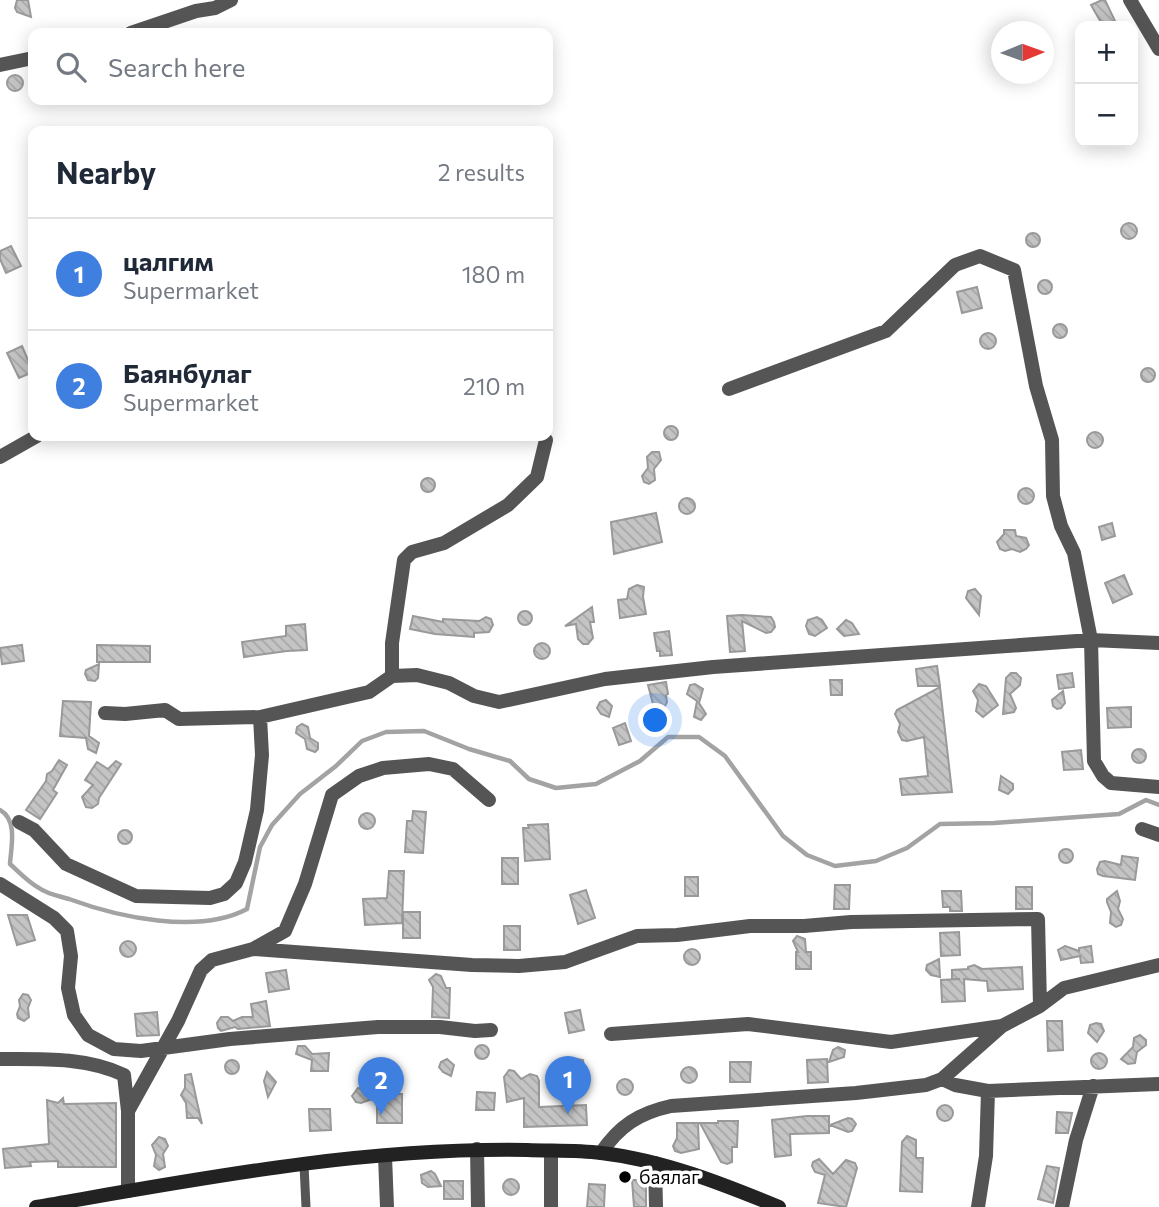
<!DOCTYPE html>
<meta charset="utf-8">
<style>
:root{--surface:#fff;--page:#f6f6f7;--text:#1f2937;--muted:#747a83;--line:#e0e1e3;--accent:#000}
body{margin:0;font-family:Commissioner,sans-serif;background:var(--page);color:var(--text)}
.controls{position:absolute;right:21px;top:21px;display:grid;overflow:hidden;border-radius:14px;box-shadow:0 4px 18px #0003}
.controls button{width:63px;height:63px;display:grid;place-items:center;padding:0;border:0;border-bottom:2px solid var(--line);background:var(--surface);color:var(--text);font:35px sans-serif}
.compass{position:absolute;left:991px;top:21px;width:63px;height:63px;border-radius:50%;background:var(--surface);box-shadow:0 4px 18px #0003;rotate:89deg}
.you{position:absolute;left:656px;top:721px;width:24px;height:24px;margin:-18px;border:5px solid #fff;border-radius:50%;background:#1a73e8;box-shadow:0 0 0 10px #1a73e833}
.badge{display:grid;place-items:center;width:46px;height:46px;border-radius:50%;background:var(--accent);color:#fff;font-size:23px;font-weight:700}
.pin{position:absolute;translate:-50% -58px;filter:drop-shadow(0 2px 4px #0008)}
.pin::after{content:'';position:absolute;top:37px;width:24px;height:21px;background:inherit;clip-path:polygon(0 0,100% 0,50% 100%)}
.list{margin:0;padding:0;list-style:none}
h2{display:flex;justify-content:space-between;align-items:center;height:91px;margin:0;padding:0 28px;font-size:30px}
h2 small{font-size:23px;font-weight:400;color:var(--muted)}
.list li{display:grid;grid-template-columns:46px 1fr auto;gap:21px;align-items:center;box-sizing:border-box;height:112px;padding:0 28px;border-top:2px solid var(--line)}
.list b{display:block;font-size:26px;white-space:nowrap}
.list p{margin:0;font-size:23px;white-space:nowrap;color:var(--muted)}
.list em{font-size:23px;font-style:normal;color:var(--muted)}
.icon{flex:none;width:38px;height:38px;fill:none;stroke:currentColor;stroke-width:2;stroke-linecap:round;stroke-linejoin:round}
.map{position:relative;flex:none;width:1159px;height:1207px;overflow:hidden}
.search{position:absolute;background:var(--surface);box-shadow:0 4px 18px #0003;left:28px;top:28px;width:525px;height:77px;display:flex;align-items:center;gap:18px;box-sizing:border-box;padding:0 24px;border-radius:14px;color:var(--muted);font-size:26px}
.panel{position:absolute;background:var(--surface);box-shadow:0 4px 18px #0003;left:28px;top:126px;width:525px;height:315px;border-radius:14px}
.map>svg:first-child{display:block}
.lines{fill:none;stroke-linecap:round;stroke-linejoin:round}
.stream{stroke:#a3a3a3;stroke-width:4.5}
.building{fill:url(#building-back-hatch);stroke:#999;stroke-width:2}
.lane{stroke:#555;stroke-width:9}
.street{stroke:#555;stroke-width:14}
.secondary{stroke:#222;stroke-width:14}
.poi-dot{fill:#000;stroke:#fff;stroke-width:2.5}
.labels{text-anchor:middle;stroke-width:7;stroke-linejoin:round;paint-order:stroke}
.poi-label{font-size:19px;fill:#000;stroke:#fff;text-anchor:start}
</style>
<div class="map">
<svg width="1159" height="1207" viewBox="0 0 1159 1207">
<defs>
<pattern id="building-back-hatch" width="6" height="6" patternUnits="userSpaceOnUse" patternTransform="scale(1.75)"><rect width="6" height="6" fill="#c4c4c4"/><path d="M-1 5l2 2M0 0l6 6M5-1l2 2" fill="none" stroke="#a7a7a7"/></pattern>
</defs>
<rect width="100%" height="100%" fill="#fff"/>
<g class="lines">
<path class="stream" d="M0,810C18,820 11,847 10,864C19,872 28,882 39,888C47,894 59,896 69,899C118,917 198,935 247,909L260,847L272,825L300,794L336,766L362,741L386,732L424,731L469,749L510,761L529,779L556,788L596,784L640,761L668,737H699L725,756L783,836L807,855L835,866L876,861L907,848L940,824L994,823L1119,814L1146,800L1159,805"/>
</g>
<path class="building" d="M17,0H28L31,17L17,12L15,8Z
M1102,0H1105L1115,21L1103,26L1091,5Z
M7 83a8 8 0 1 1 16 0a8 8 0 1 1-16 0Z
M1121 231a8 8 0 1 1 16 0a8 8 0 1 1-16 0Z
M1026 240a7 7 0 1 1 14 0a7 7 0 1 1-14 0Z
M11,246L21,266L6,273L0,259V251Z
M1038 287a7 7 0 1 1 14 0a7 7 0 1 1-14 0Z
M977,287L982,308L962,313L957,292Z
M1053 331a7 7 0 1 1 14 0a7 7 0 1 1-14 0Z
M980 341a8 8 0 1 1 16 0a8 8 0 1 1-16 0Z
M22,346L33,372L19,378L7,353Z
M1141 375a7 7 0 1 1 14 0a7 7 0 1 1-14 0Z
M664 433a7 7 0 1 1 14 0a7 7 0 1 1-14 0Z
M1087 440a8 8 0 1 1 16 0a8 8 0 1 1-16 0Z
M652,452H659L661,460L654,469L655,480L649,484L644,482L642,476L648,468L647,457Z
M421 485a7 7 0 1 1 14 0a7 7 0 1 1-14 0Z
M1018 496a8 8 0 1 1 16 0a8 8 0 1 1-16 0Z
M679 506a8 8 0 1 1 16 0a8 8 0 1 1-16 0Z
M656,513L662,542L614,554L611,522Z
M1112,523L1115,536L1102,540L1099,527Z
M1004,530H1015L1016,536L1026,538L1029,545L1026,549L1020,552L1012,549L1005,551L1000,549L997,542L1004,534Z
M1124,575L1132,594L1113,603L1105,583Z
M637,585L644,587L643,597L646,614L620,618L618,600L627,599L629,589Z
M975,589L981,596L979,615L966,598L968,591Z
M592,607L594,622H590L593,638L588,644H583L578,639L576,624L565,626Z
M518 618a7 7 0 1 1 14 0a7 7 0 1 1-14 0Z
M742,615L771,617L774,622L775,627L771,632L766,633L742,621L745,651L730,652L727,616Z
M413,616L443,622V619L479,621L486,617L491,619L493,625L489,632L474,633V637L435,634L410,629Z
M817,617L822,620L827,628L815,636L809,634L806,626L808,620Z
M846,620L852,623L859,634L844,636L837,629Z
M305,624L307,650L287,651L244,657L242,642L286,636V626Z
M669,631L672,655L660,656V651H657L654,633Z
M534 651a8 8 0 1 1 16 0a8 8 0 1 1-16 0Z
M22,645L24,661L2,664L0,648Z
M97,645L150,646V662H97Z
M99,664L98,678L95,681L88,680L85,674L86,670Z
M937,666L940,686H918L916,669Z
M1011,673H1016L1021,678L1020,685L1010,694L1016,708L1014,712L1003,714L1006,678Z
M1072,673L1074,687L1059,689L1057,675Z
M830,680H842V695H831Z
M666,682L668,694L666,695L667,702L665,706L658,708L653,704L648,685Z
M695,684L703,689L699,703L706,714L701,720L694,717L697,701L687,694L690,685Z
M979,684L986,686L998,705L983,717L976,711L978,700L973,691Z
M940,687L952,792L902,795L900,779L928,776L924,737L907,741L902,740L898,732L900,724L895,714L897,710Z
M1063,691L1065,703L1061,708L1057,709L1053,706L1052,700Z
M606,700L612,706L609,717L601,714L597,708L600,702Z
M63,701L91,702L89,736L99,743L96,753L88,749L86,738L60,736Z
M1131,707V727L1108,728L1107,708Z
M625,723L631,741L619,745L613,728Z
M302,724L308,727L310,738L318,743V749L315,752L307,749L305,739L296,733L297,727Z
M1132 756a7 7 0 1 1 14 0a7 7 0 1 1-14 0Z
M1081,750L1083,769L1064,770L1062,752Z
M59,760L67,765L53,790L57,793L40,819L26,810L46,781L47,774L52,771Z
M116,761L121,764L99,798L98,804L92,808L86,807L82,797L93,785L85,780L97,762L108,769Z
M1001,776L1013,784V789L1008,794L999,790Z
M413,811L426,812L423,853L405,852L407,821H412Z
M359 821a8 8 0 1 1 16 0a8 8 0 1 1-16 0Z
M548,824L550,859L525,861L523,828H529L528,825Z
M118 837a7 7 0 1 1 14 0a7 7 0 1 1-14 0Z
M1059 856a7 7 0 1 1 14 0a7 7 0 1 1-14 0Z
M1122,856L1138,858L1135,880L1103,876L1098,874L1097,869L1100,862L1105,861L1121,865Z
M502,858H518V884H502Z
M389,871H404L402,923L365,925L363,899L387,898Z
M685,877H698V896H685Z
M835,885H850L849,909H834Z
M1016,887H1032V909H1016Z
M586,890L595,918L578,924L570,895Z
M942,891H961L962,911H950V907H943Z
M1117,891L1120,901L1118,909L1123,919L1121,925L1116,927L1110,923L1111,912L1107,902V899Z
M403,912H420V938H403Z
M8,915H27L35,940L17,945Z
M504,926H520V950H504Z
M959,932L960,955L941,956L940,933Z
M797,936L805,939L806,952H811V969H796V952H798L793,941Z
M120 949a8 8 0 1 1 16 0a8 8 0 1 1-16 0Z
M1065,946L1079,951V948L1091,946L1093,962L1081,963L1080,956L1061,960L1058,950Z
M684 957a8 8 0 1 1 16 0a8 8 0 1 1-16 0Z
M939,959L940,977L931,975L926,970L927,965Z
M974,965L982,969L1022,967L1023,989L988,991L987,981L964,979L965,1001L942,1002L941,980L960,979H952V970L968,969V967Z
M286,970L289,989L269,992L266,973Z
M436,974L441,976L446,988H450L449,1018L432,1017L433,987L429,980Z
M23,994L28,995L31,1000L28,1008L29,1017L24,1021L18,1018L17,1014L20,1006L19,1000Z
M266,1001L270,1026L238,1029L235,1027L221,1031L218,1028L217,1023L221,1017H228L233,1021L242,1017H253L251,1004Z
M580,1010L584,1030L569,1033L565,1013Z
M157,1012L159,1035L137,1036L135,1014Z
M1047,1021H1062L1063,1050L1048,1051Z
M1096,1023L1101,1024L1104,1031L1097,1042L1088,1033L1090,1025Z
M1140,1035L1146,1040V1045L1137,1052L1135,1063L1128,1064L1121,1059L1133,1047L1134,1038Z
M475 1052a7 7 0 1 1 14 0a7 7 0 1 1-14 0Z
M298,1046H305L312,1054L329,1053L328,1071H311L312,1060L296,1054Z
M838,1047L845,1050L844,1057L829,1062L833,1050Z
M1091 1061a8 8 0 1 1 16 0a8 8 0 1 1-16 0Z
M447,1059L454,1065L451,1076L443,1072L439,1067L441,1062Z
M577,1059L583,1060L585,1073L589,1077L590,1080L585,1088L578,1083L576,1075L571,1067V1063Z
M827,1059L828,1082L808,1083L807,1060Z
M225 1067a7 7 0 1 1 14 0a7 7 0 1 1-14 0Z
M730,1062H751L750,1082H730Z
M681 1075a8 8 0 1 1 16 0a8 8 0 1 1-16 0Z
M509,1070L514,1071L521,1079L530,1074L537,1076L539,1081V1107L586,1105L587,1125L524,1127V1098L507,1102L504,1077Z
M267,1072L276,1082L268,1097L264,1081Z
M191,1074L197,1102L202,1124L198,1118H187L186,1103L181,1095L185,1088V1075Z
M617 1087a8 8 0 1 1 16 0a8 8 0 1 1-16 0Z
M358,1088L365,1090L372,1099L361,1103L356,1102L352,1096Z
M477,1092L495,1093L494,1110H476Z
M377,1094H402V1123H377Z
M63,1098L64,1104L116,1103V1167H58V1161L30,1162L31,1166L5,1168L3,1149L49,1144L47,1100L58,1103Z
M937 1113a8 8 0 1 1 16 0a8 8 0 1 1-16 0Z
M309,1109H330L331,1130L310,1131Z
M1057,1112L1072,1113L1068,1133H1056Z
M807,1116H829V1133L790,1134L791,1155L775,1157L772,1120Z
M848,1118L852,1119L856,1124L852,1131L848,1132L830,1125Z
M718,1121H738L737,1147H732V1162L727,1164L721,1162L700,1123H718Z
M677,1123H698L699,1149L681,1153L675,1151L673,1146L677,1138Z
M907,1136L916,1140V1158H923L922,1192L900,1191L902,1142Z
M159,1137L165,1139L168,1146L163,1154L165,1167L159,1170L154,1166L156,1155L152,1145Z
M819,1159L833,1174L846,1160L855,1163L857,1168L846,1207L818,1203L825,1175L815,1172L812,1166L813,1162Z
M1047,1166L1059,1168L1053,1203L1038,1199Z
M431,1171L435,1174L441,1186L428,1187L422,1183L421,1175Z
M503 1187a8 8 0 1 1 16 0a8 8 0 1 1-16 0Z
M632,1180H646V1207H634Z
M444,1181H463V1199H444Z
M589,1184L605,1185L604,1207H587Z"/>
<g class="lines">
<path class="lane" d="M304,1165L306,1207"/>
<path class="street" d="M1130,0L1159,49
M131,33L196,11L215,8L231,0
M0,65L33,58
M729,389L886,331L955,265L980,256L1014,270L1036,386L1052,440L1053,496L1061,526L1074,553L1091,640L1094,761L1103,776L1111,783L1159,787
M0,457L37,436
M392,676V643L404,560L412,552L444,543L508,505L537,477L546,440
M105,713L125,714L165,710L179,719L260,717
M19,822L34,830L66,864L136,896L210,898L224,894L236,883L245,862L257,810L262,755L260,717L369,692L392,676L417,675L449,683L474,696L499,702L605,679L713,667L1091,640L1159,643
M1142,829L1159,835
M0,884L54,918L67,931L71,956L68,988L74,1015L88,1035L114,1049L141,1051L230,1039L378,1027H440L475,1031L491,1030
M253,949L285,931L305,884L332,795L359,776L383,768L429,764L453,769L489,800
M611,1034L748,1024L891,1042L1002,1026
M0,1059C42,1059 86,1057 124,1075L128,1111
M942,1079L1002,1026L1040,1006L1064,988L1159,965
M477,1149L478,1207
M551,1151V1207
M601,1153C619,1126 639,1113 671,1106L856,1093L926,1085L942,1079L955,1085L988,1091L1159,1084
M385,1156L387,1207
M655,1163L656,1207
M128,1191V1111L178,1021L201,970L212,960L253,949L472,965L519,966L565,962L637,936L677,935L750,926H804L851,922L1038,919L1040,1006
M978,1207L986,1156L988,1091
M1062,1207L1076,1140L1093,1086"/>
<path class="secondary" d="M36,1207C198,1179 362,1147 527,1150C552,1151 577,1150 601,1153C663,1160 723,1184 779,1207"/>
</g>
<circle class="poi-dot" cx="625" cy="1177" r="7"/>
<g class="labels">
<g class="poi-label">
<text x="639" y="1184">баялаг</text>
</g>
</g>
</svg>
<div class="controls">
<button>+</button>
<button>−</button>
</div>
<svg class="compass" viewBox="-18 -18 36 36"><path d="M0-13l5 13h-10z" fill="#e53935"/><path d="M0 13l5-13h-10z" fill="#747a83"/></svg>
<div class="you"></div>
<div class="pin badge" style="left:568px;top:1114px;background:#3f7fe0">1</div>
<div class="pin badge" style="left:381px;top:1115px;background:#3f7fe0">2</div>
<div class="search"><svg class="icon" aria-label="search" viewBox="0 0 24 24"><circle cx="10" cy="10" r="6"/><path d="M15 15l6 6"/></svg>Search here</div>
<section class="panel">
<h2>Nearby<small>2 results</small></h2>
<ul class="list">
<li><span class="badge" style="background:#3f7fe0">1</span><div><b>цалгим</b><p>Supermarket</p></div><em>180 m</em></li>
<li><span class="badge" style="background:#3f7fe0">2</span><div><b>Баянбулаг</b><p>Supermarket</p></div><em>210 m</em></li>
</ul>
</section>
</div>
